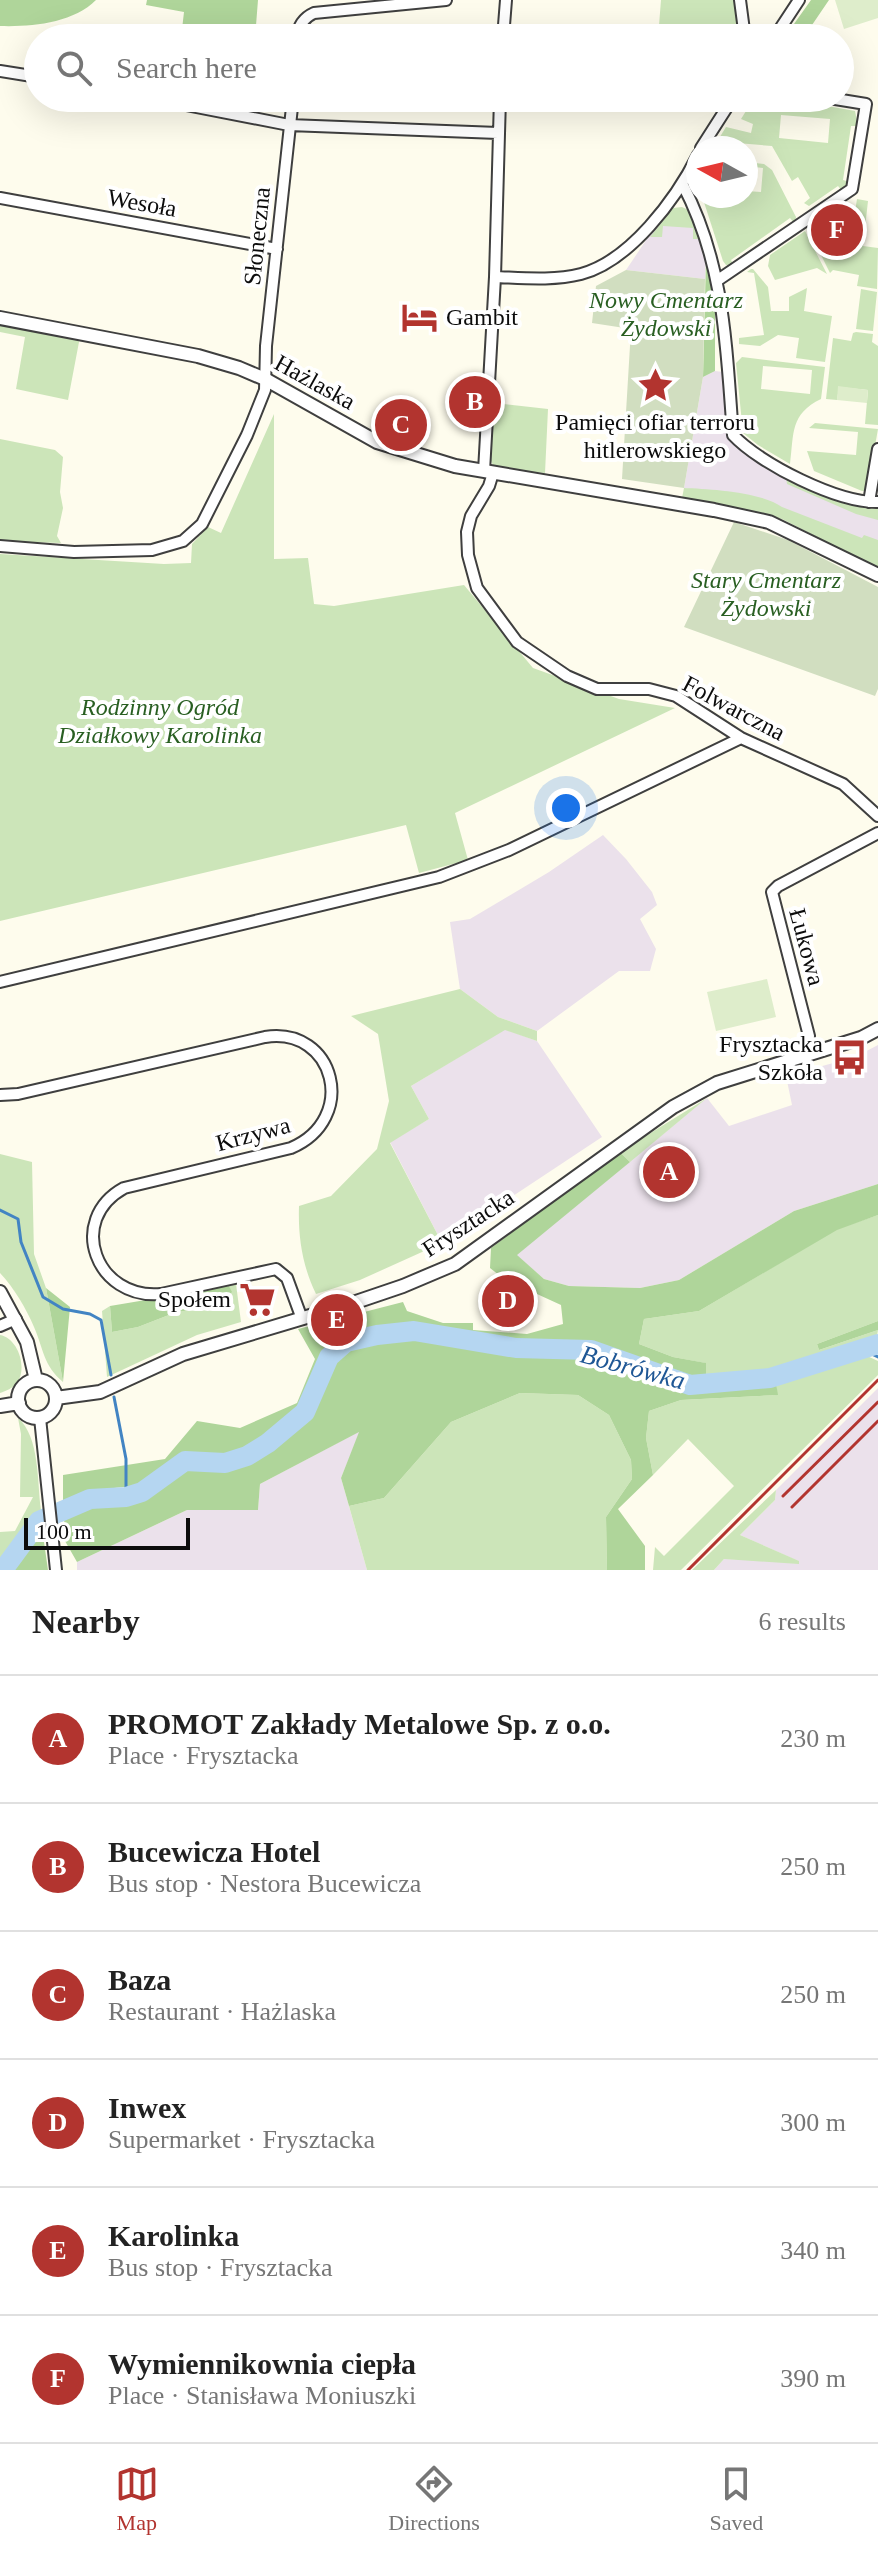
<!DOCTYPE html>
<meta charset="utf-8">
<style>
:root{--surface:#fff;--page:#f2f2f2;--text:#222;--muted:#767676;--line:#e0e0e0;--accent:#b2342f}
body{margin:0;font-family:"Times New Roman",serif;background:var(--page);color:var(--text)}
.compass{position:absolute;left:686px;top:136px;width:72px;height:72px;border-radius:50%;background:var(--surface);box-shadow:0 8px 32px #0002;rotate:278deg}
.scale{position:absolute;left:24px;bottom:20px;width:166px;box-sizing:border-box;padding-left:8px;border:4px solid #0c0c0c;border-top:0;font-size:22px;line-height:28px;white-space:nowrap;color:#0c0c0c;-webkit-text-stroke:6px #fff;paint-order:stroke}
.you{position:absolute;left:566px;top:808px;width:28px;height:28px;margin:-20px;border:6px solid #fff;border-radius:50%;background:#1a73e8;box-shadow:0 0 0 12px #1a73e833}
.badge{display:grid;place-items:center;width:52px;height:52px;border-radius:50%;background:var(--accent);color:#fff;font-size:26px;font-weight:700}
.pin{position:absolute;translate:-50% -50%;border:4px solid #fff;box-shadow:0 2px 8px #0006}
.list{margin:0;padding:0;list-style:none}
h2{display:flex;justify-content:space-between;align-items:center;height:104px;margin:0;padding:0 32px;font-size:34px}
h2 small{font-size:26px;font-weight:400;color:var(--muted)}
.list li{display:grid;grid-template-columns:52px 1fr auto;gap:24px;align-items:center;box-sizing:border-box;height:128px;padding:0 32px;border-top:2px solid var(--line)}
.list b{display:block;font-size:30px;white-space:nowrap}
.list p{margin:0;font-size:26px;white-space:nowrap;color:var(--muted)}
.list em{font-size:26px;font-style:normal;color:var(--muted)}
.icon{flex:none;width:44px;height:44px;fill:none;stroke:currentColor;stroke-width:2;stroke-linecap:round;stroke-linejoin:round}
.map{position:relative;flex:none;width:878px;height:1570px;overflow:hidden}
.search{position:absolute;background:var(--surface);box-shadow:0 8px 32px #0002;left:24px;right:24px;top:24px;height:88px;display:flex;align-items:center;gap:20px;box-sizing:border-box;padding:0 28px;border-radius:44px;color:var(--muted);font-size:30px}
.sheet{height:872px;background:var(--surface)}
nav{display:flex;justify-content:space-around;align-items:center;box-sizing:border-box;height:112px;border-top:2px solid var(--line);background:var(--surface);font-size:22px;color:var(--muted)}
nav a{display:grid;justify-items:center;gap:4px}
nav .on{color:var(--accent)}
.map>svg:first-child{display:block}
.industrial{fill:#ebe1eb}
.green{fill:#cce5b9;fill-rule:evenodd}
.forest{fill:#afd59a}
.cemetery{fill:#d1dec0}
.pitch{fill:#deedcb}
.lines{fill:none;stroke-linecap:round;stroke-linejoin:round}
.stream{stroke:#4284c3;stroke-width:3}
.river{stroke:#b5d6f1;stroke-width:20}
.minor-casing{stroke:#3f3f3f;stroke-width:14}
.tertiary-casing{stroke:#3f3f3f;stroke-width:16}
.minor{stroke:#fff;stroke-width:10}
.tertiary{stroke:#fff;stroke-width:12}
.rail{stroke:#b2342f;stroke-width:3}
.labels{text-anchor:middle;stroke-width:8;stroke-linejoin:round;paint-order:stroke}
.street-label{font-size:24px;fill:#0c0c0c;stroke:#fff}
.park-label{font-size:24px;font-style:italic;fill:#295f22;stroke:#fff}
.poi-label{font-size:24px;fill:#0c0c0c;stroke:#fff;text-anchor:end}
.water-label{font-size:26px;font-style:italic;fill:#1f5795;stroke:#fff}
</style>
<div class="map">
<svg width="878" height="1570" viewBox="0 0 878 1570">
<rect width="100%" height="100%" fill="#fefced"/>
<path class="industrial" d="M659,221L694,224L706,259L705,279L626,270Z
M715,371L723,372L731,435L775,470L878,504V549L779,508L684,488L703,377Z
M603,835L626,859L652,892L657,905L640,919L656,949L650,971H619L537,1031L498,1017L460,989L450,922L470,919L549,872Z
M505,1029L537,1041L602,1137L442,1243L390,1142L429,1119L411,1086Z
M878,1045V1184L794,1211L679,1280L640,1288L569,1286L544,1279L516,1255L707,1098L729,1126L792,1105L786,1076L855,1057Z
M878,1388V1570H714L724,1559L798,1561L740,1535L775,1500L776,1490Z
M360,1431L341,1478L367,1570H77V1562L187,1510H258L260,1484Z"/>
<path class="green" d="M661,0H734L739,38H658Z
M745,98H783L855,111L858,126H851L843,180L850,182L842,191L838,186L809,206L804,203L810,198L798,177L792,181L772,146L737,143L736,148H730L718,140L726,127L751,133L753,124L741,119L746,111L740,106ZM781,115L830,119L828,143L779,138Z
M746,162L764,164L772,170L796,217L795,224L790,218L731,260L734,266L726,265L723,261L702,196H746V191L761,192L763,168L746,166Z
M857,199L868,201L863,246L878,248L877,289L857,286L859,275L833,270L830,273L808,229L820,221L818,236L854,241L857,221L836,218L838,209L855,212Z
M682,207L693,212L701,239H693V228L663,226L662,237H650L673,208Z
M805,231L827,274L817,268L775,280L768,266L770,255Z
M751,269H753L768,287L771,311H789V297L807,288L804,311L832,316L825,362L796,358L799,338L778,335L760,346L739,344V338L764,335L754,273L747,272Z
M861,289L877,292L873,331L856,329Z
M0,324L78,339L79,342L68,400L16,389L25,337L0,332Z
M856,332L873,334L872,342L878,346V425L865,424L868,390L839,387L837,400L826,399L833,338L851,341L853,333Z
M742,357L825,367L821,399C790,414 794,433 790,464L758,445L743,433L736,363ZM763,366L812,370L810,394L761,389Z
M494,403L548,409L545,473L495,469L490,459Z
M274,414V559L308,558L314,604L334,606L464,585L533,668L619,699L675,708L455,813L468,860L419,873L406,825L0,921V554L164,564L191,563L192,544L208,527L221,533Z
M815,423L878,429L867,491H862L814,471L807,451L856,455L858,432L809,428Z
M0,439L55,450L63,457L60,492L63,508L57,536L61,543L0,541Z
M786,476L856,506L878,508V520L856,514L787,484Z
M684,488C710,489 761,492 782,507L862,538L864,535L878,540V568L782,519L682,498Z
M460,989L498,1017L537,1031V1041L505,1030L411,1086L429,1119L390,1143L442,1243L360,1280L316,1294C302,1265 298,1237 299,1206L331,1196L377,1149L389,1101L378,1034L351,1016Z
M707,1098L630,1162L620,1152Z
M0,1154L32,1162L34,1254L46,1288L63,1382C43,1365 44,1350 34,1327C26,1308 14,1288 0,1273Z
M878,1215V1321L817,1344L819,1350L878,1330L876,1342C820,1359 765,1372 706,1380L705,1363L673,1357L639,1344L644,1319L699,1311L837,1229Z
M236,1284L241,1322L197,1335L107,1377L102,1311L110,1306L112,1332L138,1327L174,1313L218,1304L231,1292L229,1286Z
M0,1335C18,1338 28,1368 17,1383C13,1388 6,1391 0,1393Z
M865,1355L878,1361V1375L681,1570H653L655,1547L664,1556L734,1486L688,1439L653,1475L646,1438L649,1411L681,1400L777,1395L776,1383Z
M520,1393L578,1395L609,1415L631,1460L632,1479L606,1517L607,1570H367L349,1506L384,1498L451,1422Z
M18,1418C40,1437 37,1482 41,1510L0,1564V1532L15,1531L33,1497H20L21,1434Z
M776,1490L775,1500L740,1535L799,1561V1564L724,1559L714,1570H692Z"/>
<path class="forest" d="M0,0H96C73,23 32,27 0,26Z
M147,0H258L255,38H181L184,12L146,5Z
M811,0H829L812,25V38H784Z
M706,259L715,291V371L703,377Z
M620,1152L630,1162L517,1255L544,1279L569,1286L640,1288L679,1280L794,1211L878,1184V1215L837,1230L699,1311L644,1319L639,1344L673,1357L706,1363V1380L687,1379L594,1344L564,1340L516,1341L414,1322L383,1327L344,1341L324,1357L296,1412L263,1442L221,1459L187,1452L178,1464L143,1485L95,1490L63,1501V1475L165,1459L197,1421L240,1428L297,1403L315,1359L298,1329L403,1302L407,1311L443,1323H473V1330L527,1334L563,1324L561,1305L504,1279L490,1268L491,1248Z
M229,1286L232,1292L218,1304L174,1313L138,1327L112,1332L110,1306Z
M46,1288L70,1307L63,1382Z
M878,1321V1330L819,1350L817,1344Z
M418,1337L493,1351L593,1356L691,1390L776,1383L778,1395L681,1400L649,1411L646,1438L653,1475L618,1509L645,1546V1570H607L606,1517L632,1479L631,1460L609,1415L578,1395L520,1393L451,1422L384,1498L349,1506L341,1478L359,1432L260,1484L258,1510H187L77,1562L65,1541L64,1516L95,1506L144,1498L186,1469L244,1464L280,1441L315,1412L331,1369L349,1347L386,1338Z
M42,1528L48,1570H11Z"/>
<path class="cemetery" d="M626,270L705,279L703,377L684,488L622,479L631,329L592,323L596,286Z
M734,522L788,540L878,587V689L875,696L684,627Z"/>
<path class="pitch" d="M835,0H878V18L844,29Z
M838,386L868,390L867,403L837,400Z
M767,979L776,1017L716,1031L707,992Z"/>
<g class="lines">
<path class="stream" d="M0,1210L18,1219L21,1242L43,1297L63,1309L90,1314L101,1320L111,1375
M861,1349L878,1357
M114,1397L126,1459V1497"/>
<path class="river" d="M3,1570L39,1521L90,1499L126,1497L142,1492L185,1461L225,1463L247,1456L268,1443L305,1412L329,1357L346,1342L377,1335L414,1331L516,1348L591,1350L690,1385L770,1378L878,1344"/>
<defs>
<path id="minor" d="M740,0L745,38
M297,38C298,26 303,18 314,13L446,0
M503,38L506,0
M774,38L799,0
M0,71L38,77
M150,98L289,125L498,133
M701,148L733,98
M683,185C725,266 726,346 733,435C760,464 838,503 878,502
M0,198L277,249
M495,277C523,278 553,281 581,274C630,261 676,199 698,155
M718,280L852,189L866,104L829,98
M484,471L495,277L500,98
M493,473L489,486L471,516L467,532L468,555L477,588L517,642L567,676L597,689H649L676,696L741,738L843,784L878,816
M869,502L878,449
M0,546L74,552L152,550L183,541L202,524L247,435L265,390L266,346L293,98
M0,982L439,877L509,850L741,738
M809,1036L772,892L778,886L878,833
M0,1095L18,1094L265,1037C335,1026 359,1119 291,1148L124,1188C66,1220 96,1300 161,1294L276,1269L287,1278L302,1319
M0,1326L16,1319
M40,1418L56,1570"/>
<path id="tertiary" d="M0,318L198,356L239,368L265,379L377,442L455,466L714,510L769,522L878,575
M0,1292L27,1342L36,1380
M18 1399a19 19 0 1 1 38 0a19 19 0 1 1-38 0Z
M56,1398L100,1392L183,1354L350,1304L403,1286L455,1264L673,1107L717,1083L861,1038L878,1029
M0,1406L19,1403"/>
</defs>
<use href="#minor" class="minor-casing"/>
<use href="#tertiary" class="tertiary-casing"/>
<use href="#minor" class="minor"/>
<use href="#tertiary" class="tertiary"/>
<path class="rail" d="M783,1496L878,1402
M792,1507L878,1421
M688,1570L878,1380"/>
</g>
<defs>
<symbol id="hotel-bare" viewBox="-9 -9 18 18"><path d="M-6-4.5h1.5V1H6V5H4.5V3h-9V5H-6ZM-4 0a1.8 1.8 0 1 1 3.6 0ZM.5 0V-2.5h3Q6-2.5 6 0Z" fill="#b2342f" stroke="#fff" stroke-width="2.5" paint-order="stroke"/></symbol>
<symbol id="sight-bare" viewBox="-9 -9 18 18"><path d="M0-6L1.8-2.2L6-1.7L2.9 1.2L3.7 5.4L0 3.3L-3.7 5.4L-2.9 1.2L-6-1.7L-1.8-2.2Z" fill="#b2342f" stroke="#fff" stroke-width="2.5" paint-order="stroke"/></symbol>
<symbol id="bus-bare" viewBox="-9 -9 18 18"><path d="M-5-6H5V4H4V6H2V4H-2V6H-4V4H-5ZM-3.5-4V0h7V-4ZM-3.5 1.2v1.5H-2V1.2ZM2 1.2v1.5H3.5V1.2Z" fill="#b2342f" stroke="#fff" stroke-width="2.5" paint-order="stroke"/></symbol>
<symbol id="supermarket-bare" viewBox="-9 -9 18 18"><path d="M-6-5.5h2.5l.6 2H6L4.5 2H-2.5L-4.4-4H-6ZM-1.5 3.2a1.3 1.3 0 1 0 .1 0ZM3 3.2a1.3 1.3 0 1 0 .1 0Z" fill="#b2342f" stroke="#fff" stroke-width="2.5" paint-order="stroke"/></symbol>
</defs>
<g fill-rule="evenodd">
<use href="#hotel-bare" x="394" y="292" width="51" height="51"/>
<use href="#sight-bare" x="630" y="360" width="51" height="51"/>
<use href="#bus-bare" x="824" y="1032" width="51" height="51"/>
<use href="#supermarket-bare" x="232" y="1274" width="51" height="51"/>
</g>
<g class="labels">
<g class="street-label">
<text transform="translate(142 203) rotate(10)" y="8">Wesoła</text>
<text transform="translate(257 236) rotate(-84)" y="8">Słoneczna</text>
<text transform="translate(315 382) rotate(29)" y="8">Hażlaska</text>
<text transform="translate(734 708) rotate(28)" y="8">Folwarczna</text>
<text transform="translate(807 947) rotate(75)" y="8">Łukowa</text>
<text transform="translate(253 1134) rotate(-15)" y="8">Krzywa</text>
<text transform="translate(468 1223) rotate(-33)" y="8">Frysztacka</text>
</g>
<g class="park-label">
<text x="666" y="308">Nowy Cmentarz<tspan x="666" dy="28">Żydowski</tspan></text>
<text x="766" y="588">Stary Cmentarz<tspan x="766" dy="28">Żydowski</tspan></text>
<text x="160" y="715">Rodzinny Ogród<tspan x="160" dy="28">Działkowy Karolinka</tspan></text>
</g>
<g class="poi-label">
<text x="446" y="325" text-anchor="start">Gambit</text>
<text x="655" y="430" text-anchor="middle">Pamięci ofiar terroru<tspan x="655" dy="28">hitlerowskiego</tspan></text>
<text x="823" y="1052">Frysztacka<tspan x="823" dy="28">Szkoła</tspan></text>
<text x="231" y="1307">Społem</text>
</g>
<g class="water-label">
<text transform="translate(633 1367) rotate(15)" y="9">Bobrówka</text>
</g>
</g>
</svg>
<svg class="compass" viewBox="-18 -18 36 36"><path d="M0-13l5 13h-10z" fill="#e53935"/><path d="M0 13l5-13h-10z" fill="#767676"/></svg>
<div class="scale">100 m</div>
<div class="you"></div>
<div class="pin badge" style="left:669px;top:1172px">A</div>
<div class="pin badge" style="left:475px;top:402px">B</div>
<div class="pin badge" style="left:401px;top:425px">C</div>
<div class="pin badge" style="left:508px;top:1301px">D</div>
<div class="pin badge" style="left:337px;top:1320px">E</div>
<div class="pin badge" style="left:837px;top:230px">F</div>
<div class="search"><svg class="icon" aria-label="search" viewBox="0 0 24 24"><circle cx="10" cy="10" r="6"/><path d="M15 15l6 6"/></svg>Search here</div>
</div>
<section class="sheet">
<h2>Nearby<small>6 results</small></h2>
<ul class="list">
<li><span class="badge">A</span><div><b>PROMOT Zakłady Metalowe Sp. z o.o.</b><p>Place · Frysztacka</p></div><em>230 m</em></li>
<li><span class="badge">B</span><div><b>Bucewicza Hotel</b><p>Bus stop · Nestora Bucewicza</p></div><em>250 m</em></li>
<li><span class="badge">C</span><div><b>Baza</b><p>Restaurant · Hażlaska</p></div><em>250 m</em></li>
<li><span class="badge">D</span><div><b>Inwex</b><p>Supermarket · Frysztacka</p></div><em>300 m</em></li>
<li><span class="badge">E</span><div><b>Karolinka</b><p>Bus stop · Frysztacka</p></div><em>340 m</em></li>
<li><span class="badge">F</span><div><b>Wymiennikownia ciepła</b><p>Place · Stanisława Moniuszki</p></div><em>390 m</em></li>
</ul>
</section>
<nav>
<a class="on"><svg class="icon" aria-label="map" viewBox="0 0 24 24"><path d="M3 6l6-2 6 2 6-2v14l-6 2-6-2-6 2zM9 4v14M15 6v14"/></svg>Map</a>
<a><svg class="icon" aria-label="directions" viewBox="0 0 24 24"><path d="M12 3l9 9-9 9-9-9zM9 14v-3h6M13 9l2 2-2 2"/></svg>Directions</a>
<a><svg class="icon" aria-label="saved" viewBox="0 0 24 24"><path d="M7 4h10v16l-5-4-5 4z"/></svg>Saved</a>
</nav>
